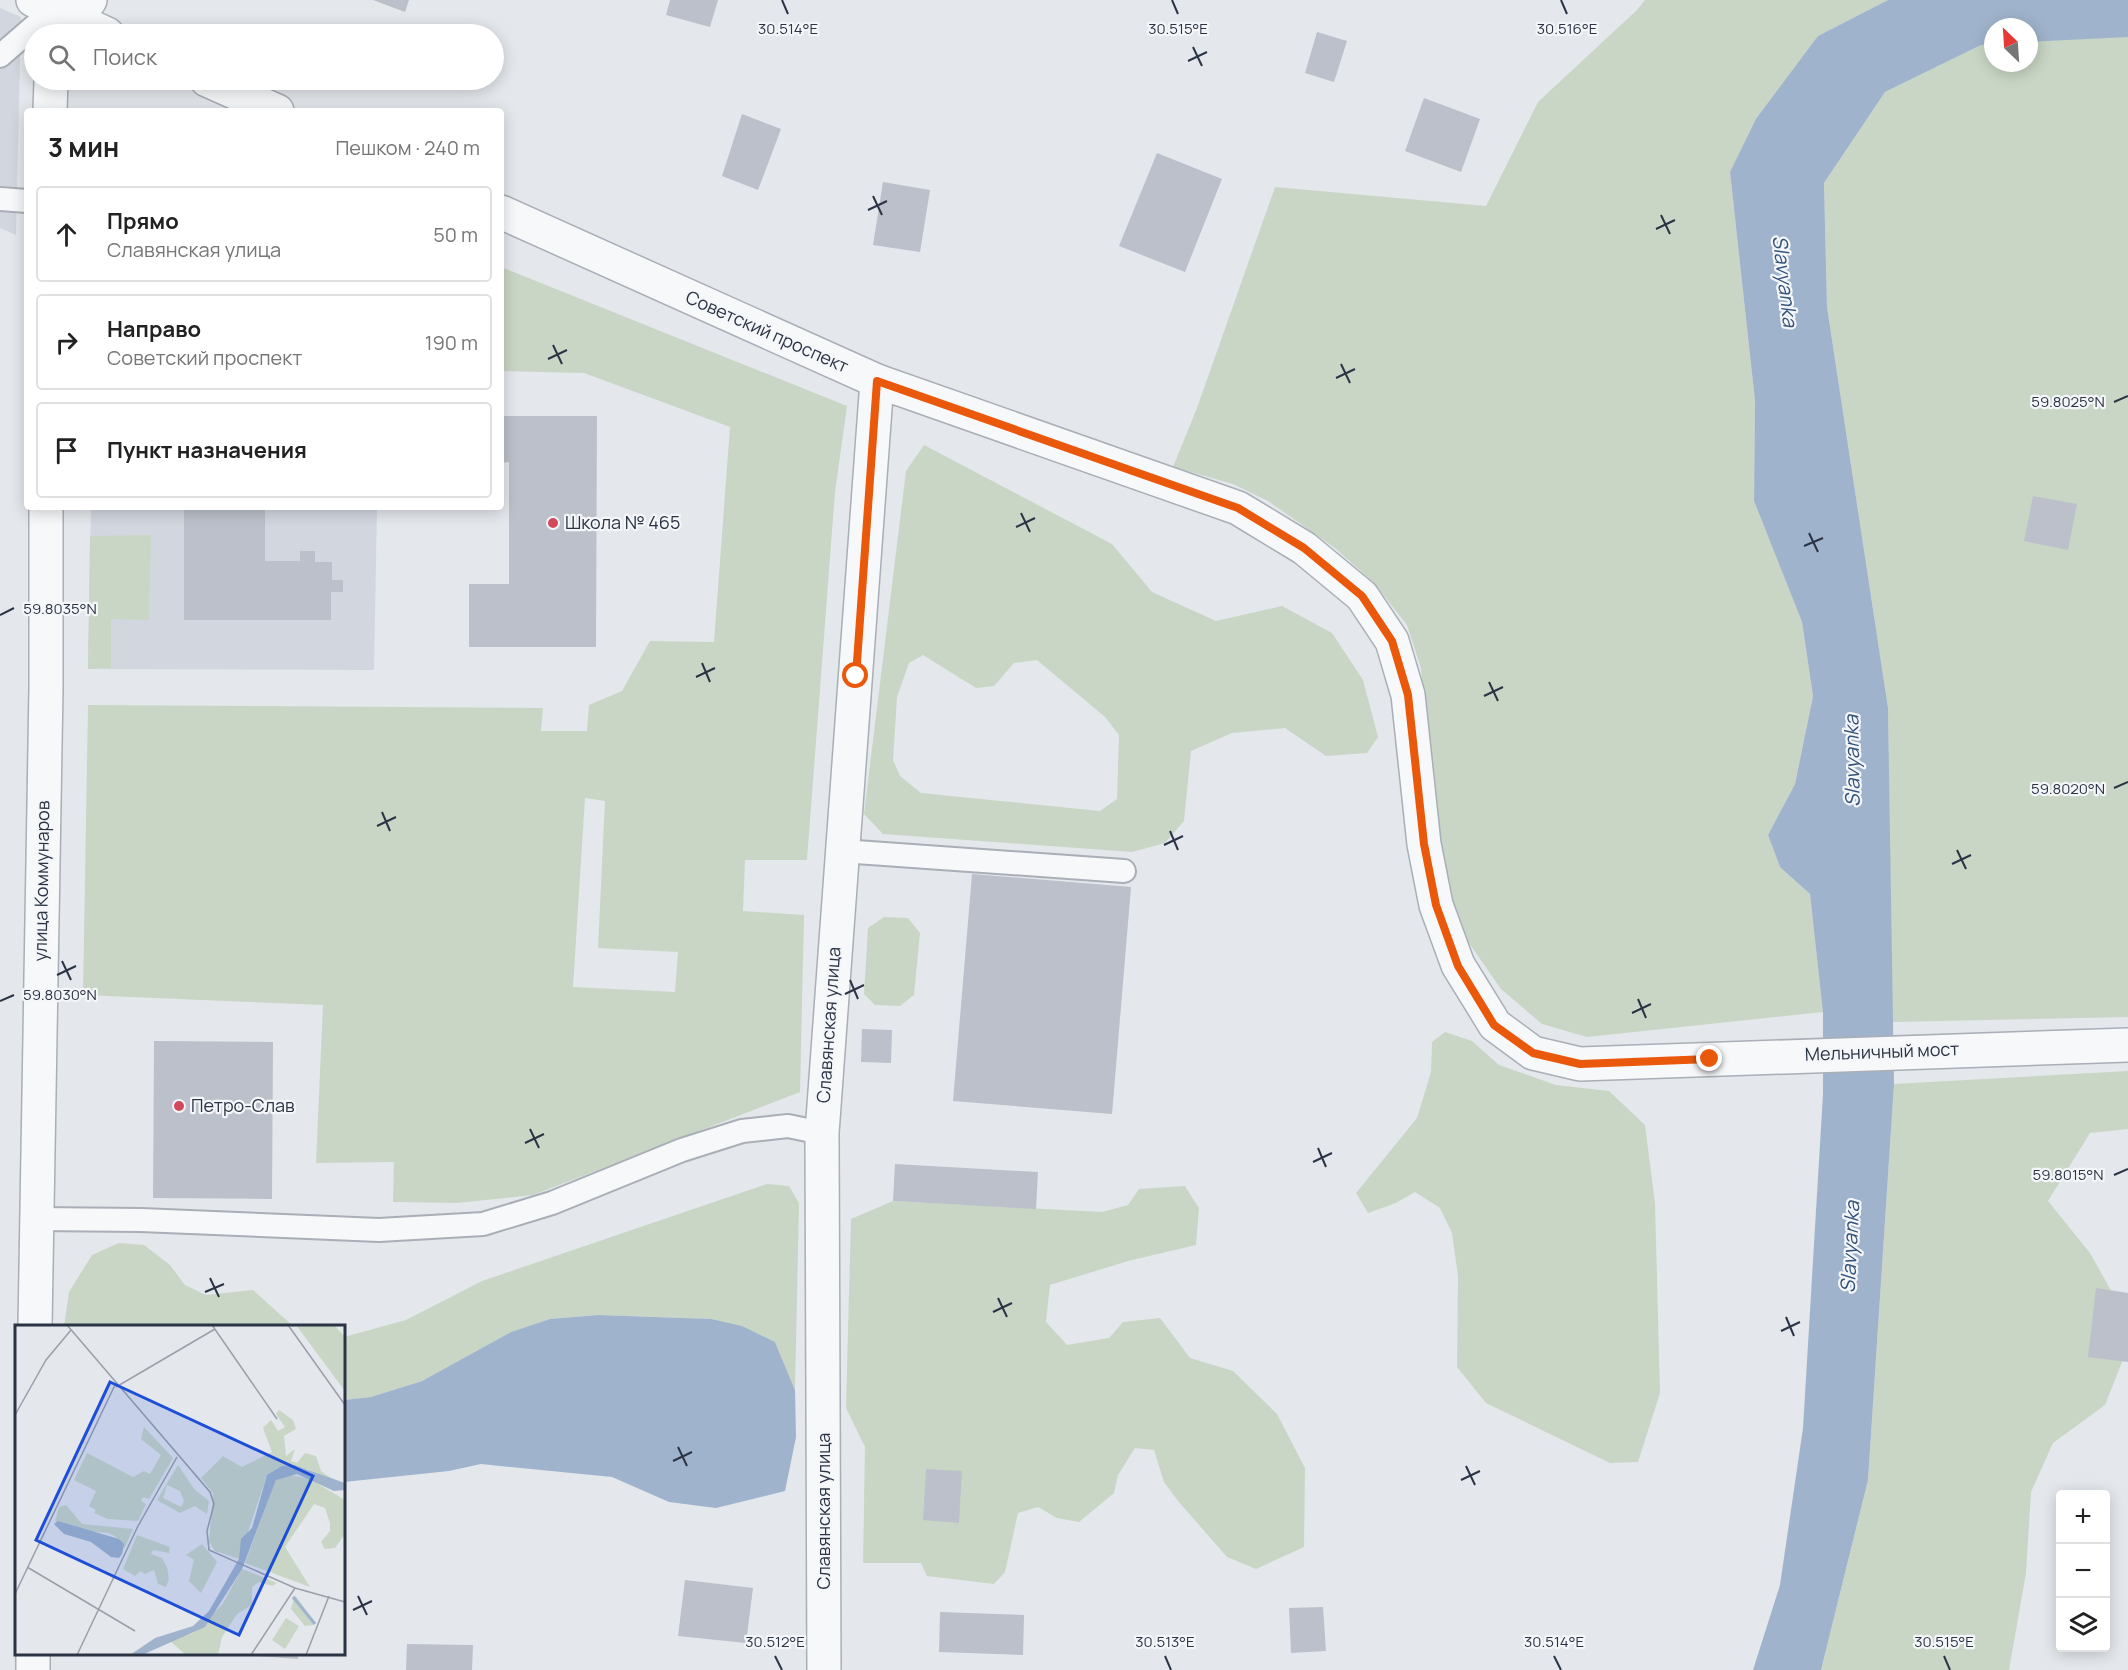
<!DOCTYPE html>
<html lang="ru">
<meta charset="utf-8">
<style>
:root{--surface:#fff;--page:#f6f6f6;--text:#222;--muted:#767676;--line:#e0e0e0}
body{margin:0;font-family:Manrope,sans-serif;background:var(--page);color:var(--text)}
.controls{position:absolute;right:18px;bottom:18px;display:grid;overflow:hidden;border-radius:6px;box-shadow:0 3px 15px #0003}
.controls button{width:54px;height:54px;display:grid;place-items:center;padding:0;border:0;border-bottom:2px solid var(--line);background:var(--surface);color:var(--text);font:30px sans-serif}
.compass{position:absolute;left:1984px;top:18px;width:54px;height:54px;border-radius:50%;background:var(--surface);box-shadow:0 3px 15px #0003;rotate:335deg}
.stop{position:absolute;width:18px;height:18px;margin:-14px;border:4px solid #ea580c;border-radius:50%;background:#fff}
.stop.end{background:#ea580c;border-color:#fff;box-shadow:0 2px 6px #0008}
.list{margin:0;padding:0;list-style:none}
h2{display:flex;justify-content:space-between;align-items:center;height:78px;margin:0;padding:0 24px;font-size:26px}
h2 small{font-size:20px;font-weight:400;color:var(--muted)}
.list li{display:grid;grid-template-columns:39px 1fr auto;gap:18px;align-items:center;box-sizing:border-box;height:96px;margin:0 12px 12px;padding:0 12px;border:2px solid var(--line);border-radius:6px}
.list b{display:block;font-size:22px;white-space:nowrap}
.list p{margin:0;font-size:20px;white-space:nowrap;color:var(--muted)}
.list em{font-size:20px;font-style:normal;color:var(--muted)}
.icon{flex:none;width:33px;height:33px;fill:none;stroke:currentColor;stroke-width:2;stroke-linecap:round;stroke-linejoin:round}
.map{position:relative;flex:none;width:2128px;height:1670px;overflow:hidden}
.search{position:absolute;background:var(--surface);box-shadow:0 3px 15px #0003;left:24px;top:24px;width:480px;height:66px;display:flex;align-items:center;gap:15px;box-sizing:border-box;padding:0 21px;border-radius:33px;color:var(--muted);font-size:22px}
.panel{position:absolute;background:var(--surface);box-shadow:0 3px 15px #0003;left:24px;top:108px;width:480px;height:402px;border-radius:6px}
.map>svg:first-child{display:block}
.built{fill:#d2d6de}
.green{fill:#c9d6c5;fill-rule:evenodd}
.water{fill:#9fb4cc}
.building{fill:#bbc0ca}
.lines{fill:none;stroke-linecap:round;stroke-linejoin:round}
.service-casing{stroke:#a9aeb7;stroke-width:26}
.minor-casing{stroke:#a9aeb7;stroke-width:36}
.tertiary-casing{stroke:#a9aeb7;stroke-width:36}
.service{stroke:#f7f8fa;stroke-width:22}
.minor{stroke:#f7f8fa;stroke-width:33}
.tertiary{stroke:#f7f8fa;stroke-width:33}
.route{stroke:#ea580c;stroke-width:8}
.ticks{fill:none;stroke:#2b3445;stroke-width:2}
.poi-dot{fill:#d1495b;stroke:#f4f6f9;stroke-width:2}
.labels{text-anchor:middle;stroke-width:4.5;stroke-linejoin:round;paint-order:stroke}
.street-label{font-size:18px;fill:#2b3445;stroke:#f4f6f9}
.poi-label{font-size:18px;fill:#2b3445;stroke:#f4f6f9;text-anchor:start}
.water-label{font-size:20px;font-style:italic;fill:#34527a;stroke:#f4f6f9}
.inset-river{fill:none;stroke:#9fb4cc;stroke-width:3}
.inset-road{fill:none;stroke:#9a9fa9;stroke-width:1.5}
.view{fill:#1d4ed8;fill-opacity:0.15;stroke:#1d4ed8;stroke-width:3}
.inset-edge{fill:none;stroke:#2b3445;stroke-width:3}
.ticks-label{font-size:15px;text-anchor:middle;fill:#2b3445;stroke:#f4f6f9;stroke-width:4.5;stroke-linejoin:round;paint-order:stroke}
</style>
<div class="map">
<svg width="2128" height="1670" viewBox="0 0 2128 1670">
<rect width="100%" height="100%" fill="#e4e7ec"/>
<path class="built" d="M0,8L21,17L16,235L0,228Z
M91,507H377L374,670L88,669Z"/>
<path class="green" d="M1645,0H1888L1818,36L1730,172L1755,401L1754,501L1802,622L1813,696L1795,784L1768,835L1780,867L1810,894L1823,1012L1587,1037L1542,1024L1501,989L1469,943L1449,903L1428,759L1421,668L1407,625L1374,583L1335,548L1268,501L1233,484L1173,467L1197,408L1275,187L1486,206L1538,102L1637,10Z
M2119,36L2128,37V1017L1892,1022L1888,708L1827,307L1824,183L1885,92L1981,45L1993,44V63H2029V42Z
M501,267L847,406L835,492L807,860H745L743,911L804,915L800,1092L533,1195L457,1203L393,1202L394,1162L316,1163L323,1005L83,995L88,705L543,708L541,731H587L589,705L622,691L650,641L714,642L730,427L584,373L501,371ZM585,798L605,801L598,948L678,952L675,992L573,987Z
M924,445L1112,544L1152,592L1216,621L1282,606L1332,633L1363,680L1378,737L1367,753L1326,756L1285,728L1232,733L1191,751L1184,821L1165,843L1132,852L883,834L864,814L906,471ZM923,655L976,688L994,686L1014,663L1037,660L1105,717L1119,735L1117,799L1100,811L921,793L900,776L893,760L897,697L909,663Z
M151,535L149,620L111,619V668L88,669L90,536Z
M884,917L908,918L920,933L914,995L900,1006L875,1005L864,994L868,928Z
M1445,1032L1472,1041L1499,1065L1556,1085L1609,1091L1645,1125L1655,1203L1660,1393L1638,1462L1610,1463L1486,1403L1457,1367L1458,1276L1452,1233L1440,1208L1415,1192L1396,1203L1368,1213L1356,1193L1417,1118L1431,1072L1432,1042Z
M2128,1071V1129L2090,1133L2048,1201L2090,1253L2118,1303L2124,1357L2105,1405L2053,1443L2031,1492L2026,1573L2009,1670H1821L1868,1480L1894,1084Z
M767,1184L789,1186L799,1203L795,1390L775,1342L711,1319L598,1315L550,1319L511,1332L422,1381L371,1397L344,1400V1337L406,1320L482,1281Z
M1185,1186L1199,1208L1196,1245L1128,1261L1050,1285L1046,1322L1067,1345L1109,1338L1123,1322L1160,1318L1190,1358L1233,1371L1277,1414L1305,1468L1304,1547L1256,1569L1227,1557L1178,1501L1164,1482L1154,1450L1135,1448L1118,1475L1114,1493L1079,1522L1057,1518L1038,1507L1018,1513L1005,1572L994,1584L927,1576L921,1563H863L865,1447L846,1408L851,1219L893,1201L1102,1212L1128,1205L1139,1189Z
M119,1243L144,1245L170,1265L185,1285L206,1295L253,1290L293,1326H64L69,1292L92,1255Z"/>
<path class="water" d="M1888,0H2128V37L2029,42V27H1993V44L1981,45L1885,92L1824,183L1827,307L1888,708L1894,1084L1868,1480L1821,1670H1753L1780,1585L1803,1428L1823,1094V1013L1810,894L1780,867L1768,835L1795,784L1813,696L1802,622L1754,501L1755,401L1730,172L1756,119L1818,36Z
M598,1315L711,1319L742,1326L775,1342L795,1390L796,1437L785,1491L716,1508L669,1502L612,1477L481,1464L449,1471L344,1482V1400L371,1397L422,1381L511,1332L550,1319Z"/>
<path class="building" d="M373,0H409L405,12Z
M670,0H718L710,27L666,15Z
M1317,32L1347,41L1334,82L1305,73Z
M1424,98L1480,119L1461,172L1405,151Z
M742,114L781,129L758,190L722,176Z
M1157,153L1222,179L1185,272L1119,246Z
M883,182L930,190L920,252L873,245Z
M501,416H597L596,647H469V584H509V462L501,463Z
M2033,496L2077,504L2068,550L2024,541Z
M184,507H265V561H300V551H315V562H332V580H343V592H331V620H184Z
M972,874L1131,887L1112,1114L953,1101Z
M862,1029L892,1030L891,1063L861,1062Z
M154,1041L273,1042L272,1199L153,1198Z
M895,1164L1038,1172L1036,1209L893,1201Z
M2096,1288L2128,1293V1362L2088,1357Z
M926,1469L962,1471L959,1523L923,1520Z
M685,1580L753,1588L746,1643L678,1636Z
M1323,1607L1326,1651L1291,1653L1289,1608Z
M940,1612L1024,1615L1023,1655L939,1652Z
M407,1644L473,1645L472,1670H406Z
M243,1654H298V1659L243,1655Z"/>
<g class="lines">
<defs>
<path id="service" d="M0,56L53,10
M0,199L27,201
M842,851L1124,871
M36,1219L141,1220L379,1230L483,1224L552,1203L682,1150L742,1131L788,1126L822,1133"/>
<path id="minor" d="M76,21L90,0
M52,34L53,10
M50,111L51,80
M35,1326L46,688V507
M33,1670V1654
M824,1670L822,1133L877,381"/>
<path id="tertiary" d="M33,0L107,34
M207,80L277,111
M501,212L877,381L1238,508L1304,548L1362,596L1392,641L1408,695L1424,844L1436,905L1458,965L1495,1025L1533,1053L1580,1064L2128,1045"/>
</defs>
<use href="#service" class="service-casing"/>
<use href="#minor" class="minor-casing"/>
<use href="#tertiary" class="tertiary-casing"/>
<use href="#service" class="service"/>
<use href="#minor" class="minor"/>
<use href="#tertiary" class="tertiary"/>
</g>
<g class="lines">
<path class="route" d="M856,676L877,381L1238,508L1304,548L1362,596L1392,641L1408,695L1424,844L1436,905L1458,966L1494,1025L1533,1053L1580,1064L1710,1059"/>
</g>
<path class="ticks" d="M782,0L788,14M1172,0L1178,14M1561,0L1567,14M1193,47L1202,66M1188,61L1207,52M873,196L882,215M868,210L887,201M1661,215L1670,234M1656,229L1675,220M553,345L562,364M548,359L567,350M1341,364L1350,383M1336,378L1355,369M2114,402L2128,396M1021,513L1030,532M1016,527L1035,518M1809,533L1818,552M1804,546L1823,538M0,615L14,608M702,663L710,682M696,677L715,668M1489,682L1498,701M1484,696L1503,687M2114,788L2128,782M382,812L390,831M377,826L396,817M1170,831L1178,850M1164,845L1183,836M1957,850L1966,869M1952,864L1971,855M62,961L71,980M57,975L76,966M850,980L858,999M845,994L864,985M1638,999L1646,1018M0,1001L14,995M1632,1013L1651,1004M530,1129L539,1148M525,1143L544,1134M1318,1148L1326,1167M1313,1162L1332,1153M2114,1175L2128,1169M210,1278L219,1297M205,1292L224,1284M998,1298L1007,1317M993,1312L1012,1303M1786,1317L1794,1336M1781,1331L1800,1322M678,1447L687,1466M673,1461L692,1452M1466,1466L1475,1485M1461,1480L1480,1471M358,1596L367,1615M353,1610L372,1601M775,1656L782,1670M1165,1656L1171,1670M1554,1656L1561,1670M1944,1656L1950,1670"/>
<g class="poi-dot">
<circle cx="553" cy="523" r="6"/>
<circle cx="179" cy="1106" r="6"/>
</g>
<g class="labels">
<g class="street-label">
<text transform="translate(767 332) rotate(24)" y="6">Советский проспект</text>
<text transform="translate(42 881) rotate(-89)" y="6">улица Коммунаров</text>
<text transform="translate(829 1025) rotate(-86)" y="6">Славянская улица</text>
<text transform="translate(1882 1052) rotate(-2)" y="6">Мельничный мост</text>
<text transform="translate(824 1511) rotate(-90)" y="6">Славянская улица</text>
</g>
<g class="poi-label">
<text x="565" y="529">Школа № 465</text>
<text x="191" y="1112">Петро-Слав</text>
</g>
<g class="water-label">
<text transform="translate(1785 281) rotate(83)" y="7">Slavyanka</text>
<text transform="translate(1852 761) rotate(-91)" y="7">Slavyanka</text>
<text transform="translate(1850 1247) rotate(-87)" y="7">Slavyanka</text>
</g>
</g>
<g transform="translate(15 1325)">
<rect width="330" height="330" fill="#e4e7ec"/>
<path d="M281,0H319L330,12V66ZM264,85L278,95L281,104L269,111L271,131L280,124L276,136L282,138L290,128L301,131L306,146L323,158L292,144L252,150L224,234L200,226L194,217L198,168L186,153L208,131L227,142L257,127L248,103L256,95L263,106L270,102L261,89ZM129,102L158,133L134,174L128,172L126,176L131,179L123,196L93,194L79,188L81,185L74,181L81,166L59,155L72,128L118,152L129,146L135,149L146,130L126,114ZM163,140L179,164L194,176L192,189L180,181L165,188L142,175ZM152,160L165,166L169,176L166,182L148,173ZM270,149L295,154L330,175V209L320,223L310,224L306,217L315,206V198L310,183L299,179L270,222L295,262L230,238L261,155ZM51,180L67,199L118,204L109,224L104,214L94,208L69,206L40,197L44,182ZM122,210L155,222L154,228L138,225L136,229L147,233L152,242L154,254L151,262L143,259L139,245L130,249L125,246L120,251L108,244ZM187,219L202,237L186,268L174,256L179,235L171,230ZM227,244L262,258L257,261L244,257L237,262V280L222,289L207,312L203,330H171L154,315L178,308L207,280ZM280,270L299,296L298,300L290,301L276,284ZM271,293L284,301L270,324L257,315Z" fill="#c9d6c5" fill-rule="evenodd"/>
<path d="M279,140L330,158V165L319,166L282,149L261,155L227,244L190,302L127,330H115L140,313L178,301L194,286L224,234L226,214L237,203L252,150L267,141ZM43,196L104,214L109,219L107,229L104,233L96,232L76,217L49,209L39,199Z" fill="#9fb4cc"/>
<path class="inset-river" d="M278,272L300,299"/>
<path class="inset-road" d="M52,0L195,167L199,179L192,206L194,225L280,263L330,277M197,0L262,94M273,0L330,80M101,62L200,4M0,90L31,35L56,5M12,242L120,306M0,269L100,60M62,330L123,201L162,132M236,330L280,263M291,330L314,271"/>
<path class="view" d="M95,57L298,151L224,310L21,215Z"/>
<rect width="330" height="330" class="inset-edge"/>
</g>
<g class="ticks-label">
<text x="788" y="34">30.514°E</text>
<text x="1178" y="34">30.515°E</text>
<text x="1567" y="34">30.516°E</text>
<text x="2068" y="407">59.8025°N</text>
<text x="60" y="614">59.8035°N</text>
<text x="2068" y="794">59.8020°N</text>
<text x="60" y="1000">59.8030°N</text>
<text x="2068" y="1180">59.8015°N</text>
<text x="775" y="1647">30.512°E</text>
<text x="1165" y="1647">30.513°E</text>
<text x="1554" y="1647">30.514°E</text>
<text x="1944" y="1647">30.515°E</text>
</g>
</svg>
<div class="controls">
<button>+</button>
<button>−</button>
<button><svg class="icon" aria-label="layers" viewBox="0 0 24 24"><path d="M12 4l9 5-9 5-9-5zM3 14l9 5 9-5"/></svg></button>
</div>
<svg class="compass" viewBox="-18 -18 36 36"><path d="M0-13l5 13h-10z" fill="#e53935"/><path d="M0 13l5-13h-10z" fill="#767676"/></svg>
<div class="stop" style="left:856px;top:676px"></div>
<div class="stop end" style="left:1710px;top:1059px"></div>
<div class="search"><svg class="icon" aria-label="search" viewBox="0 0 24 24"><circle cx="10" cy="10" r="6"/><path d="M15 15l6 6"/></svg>Поиск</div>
<section class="panel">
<h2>3 мин<small>Пешком · 240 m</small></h2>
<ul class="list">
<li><svg class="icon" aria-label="ahead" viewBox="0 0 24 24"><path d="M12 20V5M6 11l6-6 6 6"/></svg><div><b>Прямо</b><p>Славянская улица</p></div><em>50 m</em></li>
<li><svg class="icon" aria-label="right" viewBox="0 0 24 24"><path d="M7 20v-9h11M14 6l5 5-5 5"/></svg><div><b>Направо</b><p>Советский проспект</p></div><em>190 m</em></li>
<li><svg class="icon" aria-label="arrive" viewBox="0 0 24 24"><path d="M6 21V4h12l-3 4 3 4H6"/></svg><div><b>Пункт назначения</b></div></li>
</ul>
</section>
</div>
